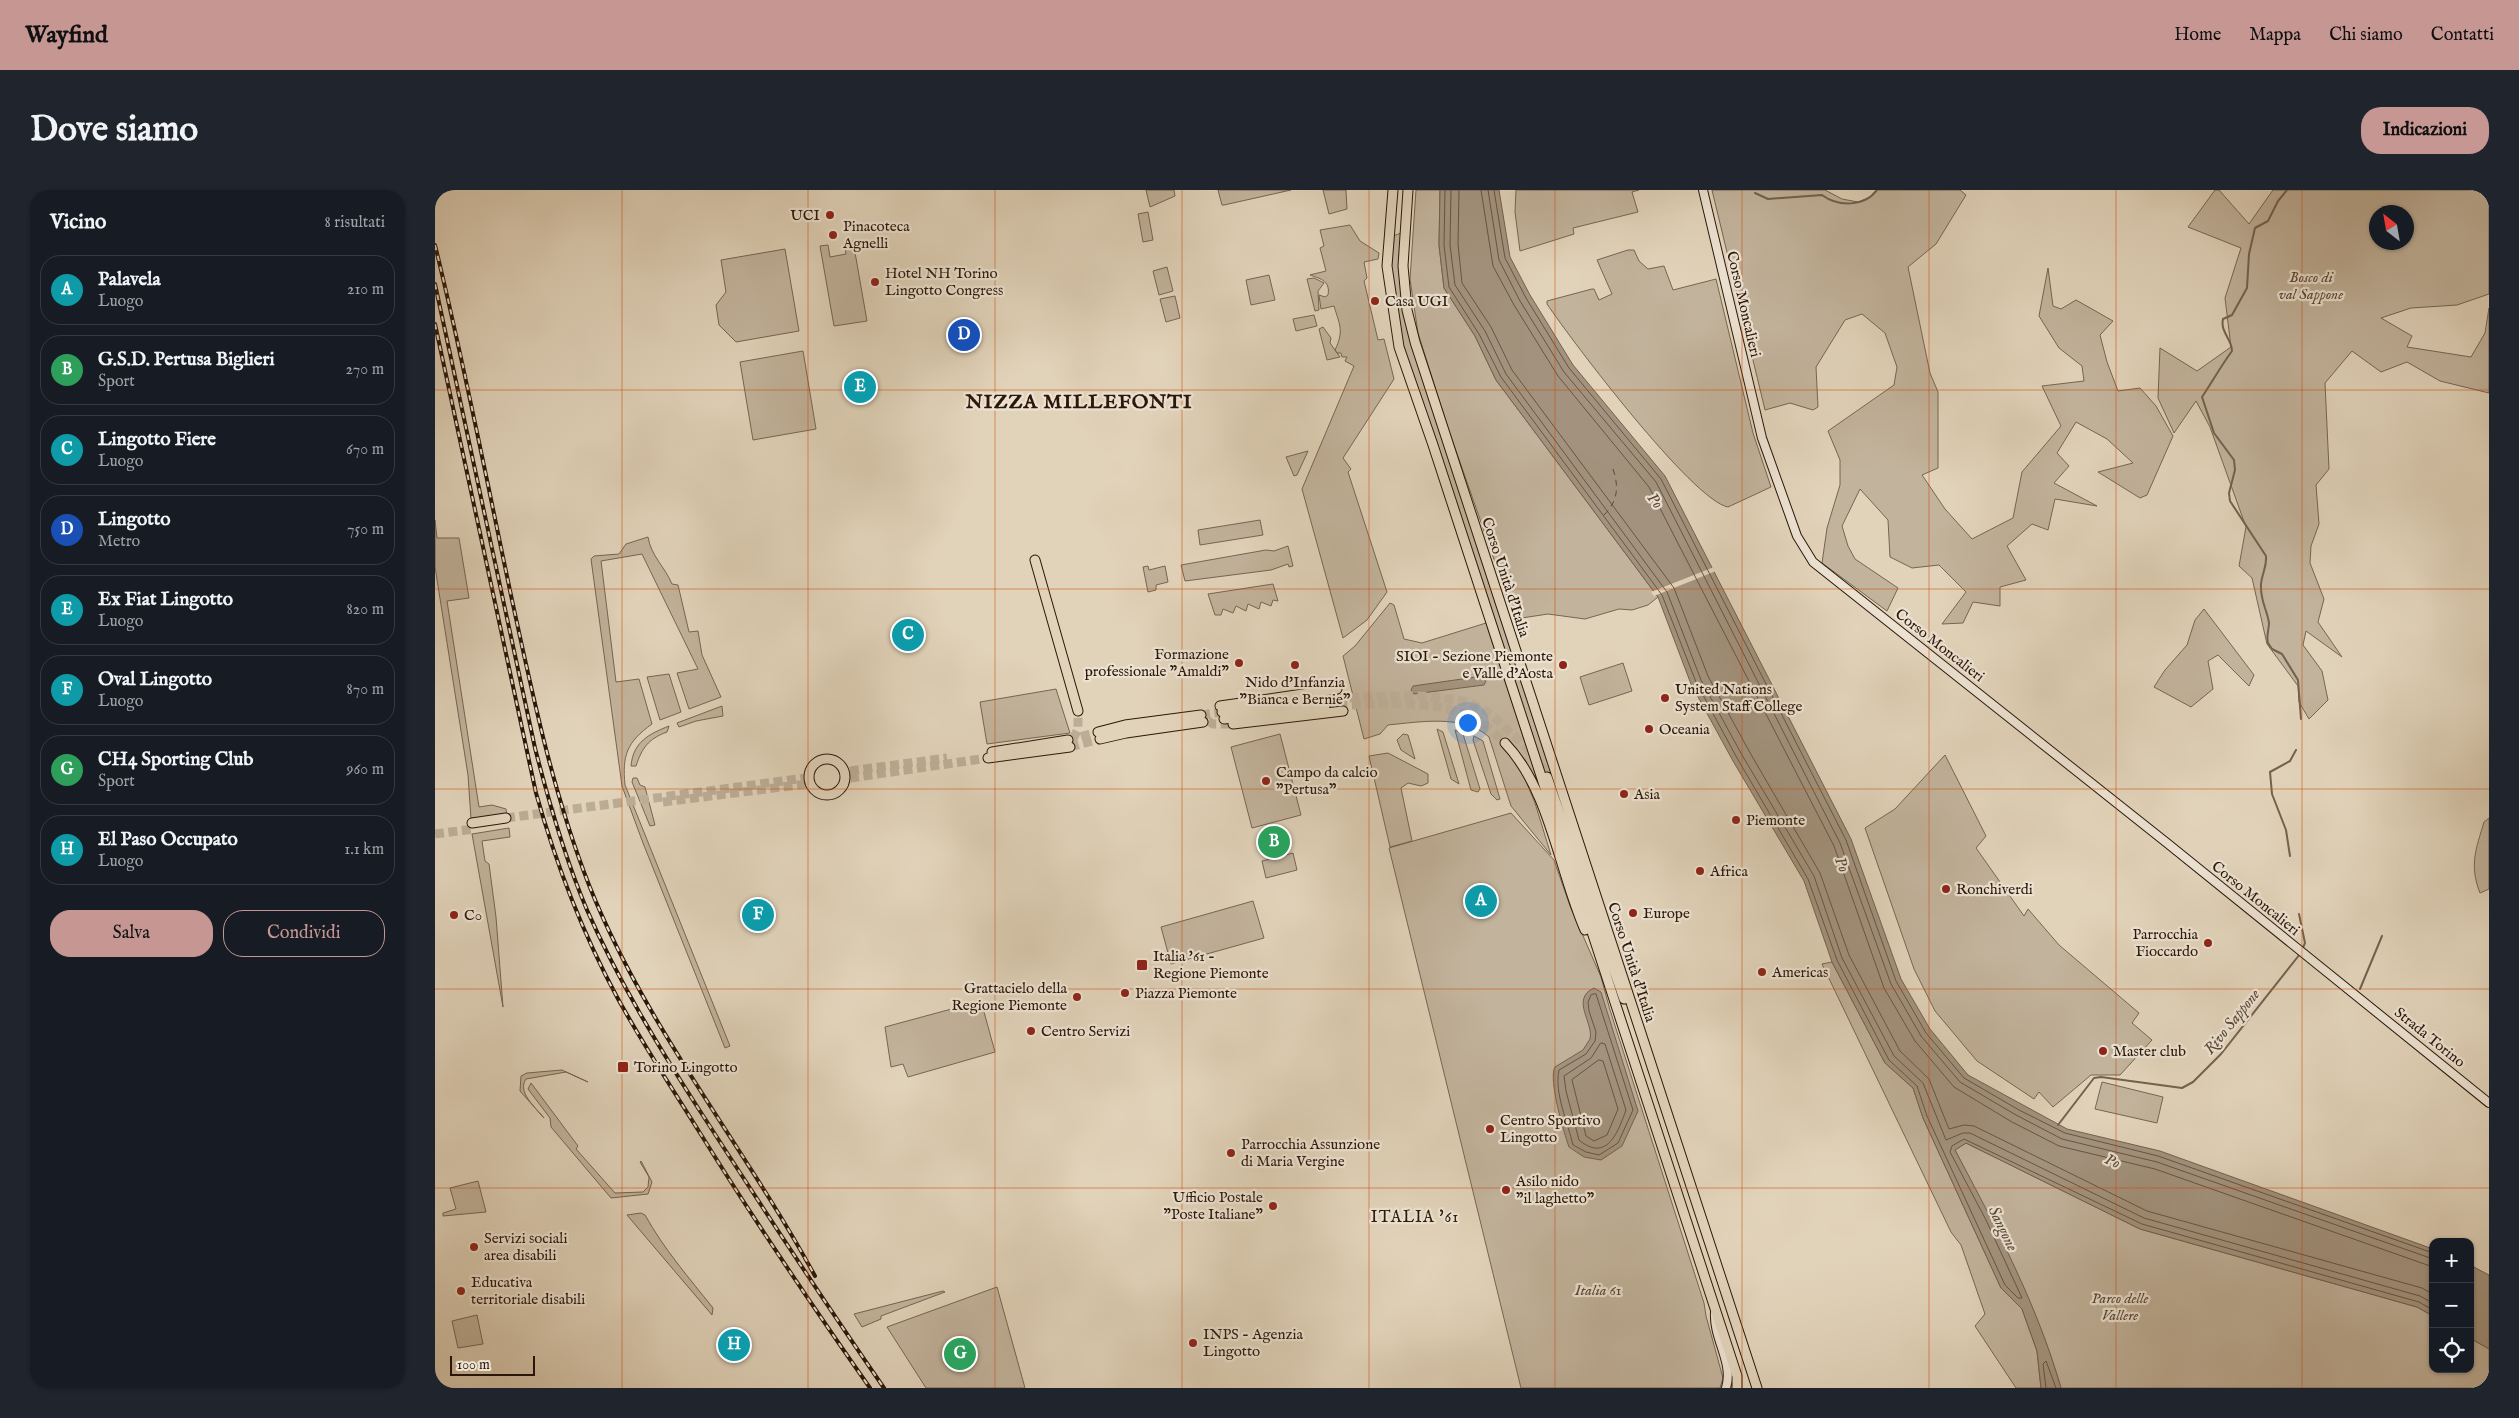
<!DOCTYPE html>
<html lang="it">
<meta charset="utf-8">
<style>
:root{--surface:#171b24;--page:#20242c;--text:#f1f3f6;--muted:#9ea1a6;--line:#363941;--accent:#c59692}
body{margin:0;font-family:"IM FELL English",serif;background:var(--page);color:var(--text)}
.controls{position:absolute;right:15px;bottom:15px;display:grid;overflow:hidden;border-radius:10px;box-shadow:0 1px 4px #0004}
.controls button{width:45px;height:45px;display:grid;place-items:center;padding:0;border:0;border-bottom:1px solid var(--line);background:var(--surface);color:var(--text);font:25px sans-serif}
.compass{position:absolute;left:1934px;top:15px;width:45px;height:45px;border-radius:50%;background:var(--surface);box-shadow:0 1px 4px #0004;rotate:329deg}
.scale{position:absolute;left:15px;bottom:12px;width:85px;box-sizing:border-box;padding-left:5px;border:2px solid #2a1709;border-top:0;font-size:14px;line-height:18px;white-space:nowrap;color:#2a1709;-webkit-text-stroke:4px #ece2d2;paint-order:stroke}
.you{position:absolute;left:1032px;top:532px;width:18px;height:18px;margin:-12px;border:4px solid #fff;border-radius:50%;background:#1a73e8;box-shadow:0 0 0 8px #1a73e833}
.badge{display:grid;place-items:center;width:32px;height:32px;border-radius:50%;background:var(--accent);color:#fff;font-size:16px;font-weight:700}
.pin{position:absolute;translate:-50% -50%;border:2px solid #fff;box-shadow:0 1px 5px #0006}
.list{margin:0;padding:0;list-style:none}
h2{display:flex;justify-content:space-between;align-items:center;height:65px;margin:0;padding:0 20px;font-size:21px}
h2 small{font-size:16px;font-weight:400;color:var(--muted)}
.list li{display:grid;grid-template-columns:32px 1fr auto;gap:15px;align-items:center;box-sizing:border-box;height:70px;margin:0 10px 10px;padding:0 10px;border:1px solid var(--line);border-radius:20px}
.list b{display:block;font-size:19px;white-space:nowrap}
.list p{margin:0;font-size:16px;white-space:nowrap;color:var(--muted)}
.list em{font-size:16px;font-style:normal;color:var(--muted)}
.actions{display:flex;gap:10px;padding:15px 20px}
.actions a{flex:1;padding:11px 0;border:1px solid var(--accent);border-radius:20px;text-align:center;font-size:18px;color:var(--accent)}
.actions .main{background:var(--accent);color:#111}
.icon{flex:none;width:28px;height:28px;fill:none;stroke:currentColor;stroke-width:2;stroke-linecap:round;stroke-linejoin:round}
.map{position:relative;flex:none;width:2054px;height:1198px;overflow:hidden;border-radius:20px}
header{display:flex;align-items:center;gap:30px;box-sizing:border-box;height:70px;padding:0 25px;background:var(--accent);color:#111}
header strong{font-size:24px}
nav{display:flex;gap:28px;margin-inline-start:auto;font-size:18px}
.intro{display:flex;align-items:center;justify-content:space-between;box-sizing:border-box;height:120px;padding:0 30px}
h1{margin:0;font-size:35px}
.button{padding:12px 22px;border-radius:20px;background:var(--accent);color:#111;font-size:18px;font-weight:700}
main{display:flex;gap:30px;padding:0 30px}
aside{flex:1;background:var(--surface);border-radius:20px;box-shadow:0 1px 4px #0004}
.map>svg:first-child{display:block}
.green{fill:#c2b39c;stroke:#766552;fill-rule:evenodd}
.water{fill:#a3937e;stroke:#73614f}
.pier{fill:#e1d3ba}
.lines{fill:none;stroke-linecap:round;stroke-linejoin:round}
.shore{stroke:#654;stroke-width:1}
.stream{stroke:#73614f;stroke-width:2}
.ferry{stroke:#5a4938;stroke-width:1;stroke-dasharray:6 5;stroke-linecap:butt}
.primary-tunnel{stroke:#bcad97;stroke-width:9;stroke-dasharray:9 4.5;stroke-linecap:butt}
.secondary-casing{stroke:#2a1709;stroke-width:10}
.primary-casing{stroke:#2a1709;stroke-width:11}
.secondary{stroke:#ece2d2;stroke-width:8}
.primary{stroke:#e1d3ba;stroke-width:9}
.rail-casing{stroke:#2a1709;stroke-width:4}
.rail{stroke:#ece2d2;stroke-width:2;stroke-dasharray:5.5;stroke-linecap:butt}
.grid{fill:none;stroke:#cc4f0c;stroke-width:1;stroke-opacity:0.55}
.poi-dot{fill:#8f2418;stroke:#ece2d2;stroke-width:2}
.labels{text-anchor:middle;stroke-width:4.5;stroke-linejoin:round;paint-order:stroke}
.poi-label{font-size:15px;fill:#2a1709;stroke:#ece2d2;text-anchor:start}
.park-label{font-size:15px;font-style:italic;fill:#584635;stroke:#ece2d2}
.street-label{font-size:15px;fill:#2a1709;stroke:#ece2d2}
.water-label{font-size:16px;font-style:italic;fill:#5a4938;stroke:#ece2d2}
.neighbourhood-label{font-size:16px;letter-spacing:1px;fill:#2a1709;stroke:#ece2d2}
.district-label{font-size:20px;font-weight:bold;letter-spacing:1px;fill:#2a1709;stroke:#ece2d2}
</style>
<header>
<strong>Wayfind</strong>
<nav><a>Home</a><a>Mappa</a><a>Chi siamo</a><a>Contatti</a></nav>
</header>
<div class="intro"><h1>Dove siamo</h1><a class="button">Indicazioni</a></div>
<main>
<aside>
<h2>Vicino<small>8 risultati</small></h2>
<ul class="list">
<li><span class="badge" style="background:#0f9aa8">A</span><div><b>Palavela</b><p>Luogo</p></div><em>210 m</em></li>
<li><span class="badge" style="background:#2e9e5b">B</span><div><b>G.S.D. Pertusa Biglieri</b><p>Sport</p></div><em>270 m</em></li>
<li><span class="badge" style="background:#0f9aa8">C</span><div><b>Lingotto Fiere</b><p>Luogo</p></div><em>670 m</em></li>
<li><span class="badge" style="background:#1a4fb4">D</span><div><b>Lingotto</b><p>Metro</p></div><em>750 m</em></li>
<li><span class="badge" style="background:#0f9aa8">E</span><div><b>Ex Fiat Lingotto</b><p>Luogo</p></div><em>820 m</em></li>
<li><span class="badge" style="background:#0f9aa8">F</span><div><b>Oval Lingotto</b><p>Luogo</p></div><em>870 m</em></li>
<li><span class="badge" style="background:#2e9e5b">G</span><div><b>CH4 Sporting Club</b><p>Sport</p></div><em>960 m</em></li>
<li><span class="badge" style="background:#0f9aa8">H</span><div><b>El Paso Occupato</b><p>Luogo</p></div><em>1.1 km</em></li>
</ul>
<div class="actions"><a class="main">Salva</a><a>Condividi</a></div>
</aside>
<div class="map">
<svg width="2054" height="1198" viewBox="0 0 2054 1198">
<rect width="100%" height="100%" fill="#e1d3ba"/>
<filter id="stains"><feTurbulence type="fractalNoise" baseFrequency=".004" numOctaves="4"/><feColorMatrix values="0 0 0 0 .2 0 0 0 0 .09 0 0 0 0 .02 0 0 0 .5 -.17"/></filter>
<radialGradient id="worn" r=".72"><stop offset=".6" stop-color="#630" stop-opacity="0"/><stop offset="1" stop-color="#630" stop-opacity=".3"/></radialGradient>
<path class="green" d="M711,0H739L740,6L715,17Z
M783,0H856L789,15H787Z
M888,0H911L912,19L894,24Z
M981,0H1005L1004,55L1009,98L1040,146L1061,190L1223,407L1213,415L1197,420L1184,419L1150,429L1113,424L1080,429L1013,238L983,143L975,89Z
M1081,0H1204L1197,2L1203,22L1138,38L1139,44L1085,61L1080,22Z
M1277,0H1390L1407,9L1423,12L1435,7L1441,0H1525L1531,5L1501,54L1473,77L1495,183L1503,202V278L1487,285L1510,319L1537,349L1578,328L1587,282L1626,236L1607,196L1649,191L1647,176L1624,158L1604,126L1613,78L1618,116L1626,119L1641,110L1678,131L1665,145L1672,172L1683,201L1705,198L1721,216L1738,246L1712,305L1705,308L1663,282L1698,273L1672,249L1641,232L1622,263L1634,276L1619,293L1662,316L1620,309L1613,340L1597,334L1572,356L1591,390L1565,397V416L1538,412L1528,433L1507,434L1531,402L1504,375L1477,378L1455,367L1453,330L1425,299L1407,336L1413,356L1420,369L1463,398L1452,421L1387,373L1392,338L1405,295V270L1393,241L1459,195L1462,177L1450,143L1427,124L1410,130L1381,177L1383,217L1378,220L1355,213L1330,220Z
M1780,0H1784L1814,34L1838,0H2054V104L2022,115L1976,118L1946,128L1977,146L1972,157L2036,167L2050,143L2054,118V203L2005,191L1972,172L1946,182L1917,161L1890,193L1894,279L1881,295L1884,334L1876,356L1875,373L1889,409L1883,432L1907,467L1871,441L1868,455L1887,481L1893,510L1874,529L1864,512L1863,496L1832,454L1817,388L1804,376L1811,337L1775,237L1761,211L1739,243L1723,208L1725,158L1762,181L1796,157L1790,108L1806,58L1753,37ZM1942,22H1972V52H1942Z
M713,22L718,50L708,52L703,24Z
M915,35L925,51L944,63L943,69L929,72L932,88L929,91L943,150L949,149L959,189L908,268L916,279L913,282L952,402L932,430L908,448L867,299L919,176L910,171L912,167H907L906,163H902L900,160C909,141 905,136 899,116L886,119L884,105L890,107L893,105C896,90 883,88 875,85L891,81L885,58L889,56L885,40Z
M966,43L964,68L966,98L1127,614L1120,598L1110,589L966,148L956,79L958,46Z
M418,51L432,131L399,136L385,56L393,55L395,67L411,64L409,53Z
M350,59L364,141L301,152L284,135L281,115L291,102L286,70Z
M1193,60H1199L1204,71L1213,79L1229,76L1238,100L1281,89L1318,243L1336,297L1293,317C1257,310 1137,151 1112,114V111L1157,99H1159L1164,110L1177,104L1162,70Z
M732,77L738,101L724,105L718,81Z
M834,85L840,110L816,115L811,90Z
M879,88L889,93L883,101L884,120L880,121L872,89Z
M740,106L745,128L731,132L725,109Z
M879,125L882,136L861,141L858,129Z
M888,137L896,148L895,153L905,167L892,170L884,139Z
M368,161L381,239L318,250L305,172Z
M873,261L862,285L859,286L851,267Z
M0,330L2,348H24L34,408L12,411L44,617L57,615L71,619L72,627L36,629L33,585L0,377Z
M825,330L828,345L765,355L763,340Z
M213,347C216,366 230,377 237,394L243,395L254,442L263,441L267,465L286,507L254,519L242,483L263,479L207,364L166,371L181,492L204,489L217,534C192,552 187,565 190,595L295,856L290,858L208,653L187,596L156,369L159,366L184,364L191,354Z
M853,356L858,376L854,377L853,374L836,380L750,391L746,375L831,360L839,361Z
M713,376L714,380L730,376L733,392L721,395V400L713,402L708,377Z
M838,394L843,411L838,410L836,416L826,412L824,419L813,414L811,421L801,416L798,423L788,419L786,425H780L773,404Z
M955,413L959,415L969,449L987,453L1051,433L1103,591L1085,566V577L1100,613L1116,665L1076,616L1054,547C1029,524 984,532 953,535L945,544L929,549L908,466L920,456Z
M1769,419L1819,485L1814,496L1783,465L1773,471L1778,499L1756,517L1719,497L1730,480L1752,455L1760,430Z
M1188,473L1197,501L1154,515L1145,487Z
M234,484L246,522L225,530L212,487Z
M621,499L635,543L552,554L545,512Z
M287,516L288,526L261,531L244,537L242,533Z
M234,536L232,542C213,549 207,558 201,576H196C198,552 214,544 234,536Z
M1002,539L1008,542L1024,594L1016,589Z
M1020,540L1028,544L1045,599L1043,602L1036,600Z
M845,544L866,625L817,638L796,557Z
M968,544L973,545L980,569L966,560L962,550Z
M1039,546L1048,551L1065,609L1062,610L1056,604L1038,550Z
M953,563L993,584V593L986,596L973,593L966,598L977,651L955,657L934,566Z
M1510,565L1551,646L1541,658L1589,726L1593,719L1624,755L1704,823L1697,833L1717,850L1685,885H1656L1618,917L1604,902L1599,909L1542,871L1500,821L1479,779L1430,638L1460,619Z
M198,588H202L205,595L210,597L220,635L215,636L197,592Z
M1076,623L1119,670L1135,716L1166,787L1175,820L1269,1113L1271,1126L1288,1188L1285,1198H1086L954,658Z
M2054,628V699L2045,703C2034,675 2041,659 2049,632Z
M74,638L75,647L47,651L50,671L54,674L61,727L68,817L37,644Z
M858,663L862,680L831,688L827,671Z
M818,711L829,748L736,774L726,737Z
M1397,772L1450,873L1478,898L1488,928L1566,1098L1587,1119L1602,1161L1606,1198H1581L1540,1136L1550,1124L1526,1055L1516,1042L1387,774Z
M546,811L560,862L473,887L468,874L456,877L450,837Z
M127,880L153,892L131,882L91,889C82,902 100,917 109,928L85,901L86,886L92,883Z
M1667,892L1728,907L1722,933L1660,919Z
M96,893L143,956L141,959L180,1003L208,1002L213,997L214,987L205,972L206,971L217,992L213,1004L176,1008L116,937L115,928L93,899Z
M1531,953L1705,1039L1982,1117L1998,1126V1179H2035V1148L2054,1159V1198H1626C1601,1114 1560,1038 1520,960Z
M43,991L51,1022L8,1026V1023L21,1019L15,998Z
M206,1023L210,1025C229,1059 254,1088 278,1118L277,1125L192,1025Z
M562,1097L590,1198H491L452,1137Z
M508,1101L510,1102L446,1126V1129L427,1137L419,1124Z
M42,1125L48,1154L23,1158L17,1131Z"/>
<path class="water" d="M1005,0H1064L1075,67L1095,105L1138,175L1230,286L1416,649L1466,789L1495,839L1533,885L1632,939L1725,961L1998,1059V1126L1982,1117L1705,1039L1531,953L1520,960C1561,1037 1602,1114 1626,1198H1606L1602,1161L1587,1119L1566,1098L1488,928L1478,898L1450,873L1397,772L1369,691L1298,571L1256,494L1223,407L1061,190L1040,146L1009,98L1004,55Z
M1048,486L1051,491L1049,495L979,504L976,500L978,496Z
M1159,798L1166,802L1203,921L1187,956L1166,970L1149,967L1134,957C1129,943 1113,889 1120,877L1148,860L1155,849C1159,833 1135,809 1159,798Z
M2035,1075L2054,1085V1159L2035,1148Z"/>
<path class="pier" d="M1279,377L1281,381L1219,406L1216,402Z"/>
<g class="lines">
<path class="shore" d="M1010,0L1009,55L1014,97L1044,144L1066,187L1227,405L1261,492L1302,568L1373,689L1402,770L1454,870L1482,896L1492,926L1570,1095L1583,1108H1587L1551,1030L1515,962L1517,956L1529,949L1707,1034L1984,1112L1998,1120
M1016,0L1015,55L1020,95L1050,141L1071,184L1232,402L1266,490L1307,565L1379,686L1407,768L1459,866L1488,893L1511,950L1528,943H1535L1709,1028L1985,1106L1998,1113
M1024,0L1023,54L1027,93L1056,137L1077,180L1239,398L1273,486L1314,561L1385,683L1414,765L1465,861L1494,889L1514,939L1529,935L1539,936L1712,1021L1987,1098L1998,1104
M1046,0L1058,76L1079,115L1123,186L1214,297L1399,656L1449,798L1480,851L1519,897L1577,932L1624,956L1720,979L1998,1077
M1053,0L1064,70L1085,111L1129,182L1221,292L1405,653L1456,794L1486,846L1525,892L1581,925L1627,949L1722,972L1998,1069
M1059,0L1070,68L1091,108L1134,178L1226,289L1411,650L1461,791L1491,843L1529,888L1584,920L1630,943L1723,966L1998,1063
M1161,804L1198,920L1183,953L1164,965L1151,962L1138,955C1133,933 1119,903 1124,880L1151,864L1160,851L1161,842L1154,821L1153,812L1156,805Z
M1166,853L1170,854L1191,920C1183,942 1172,973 1144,950L1131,901L1129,886L1156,868Z
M1164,870L1168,871L1183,919L1172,945L1159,951L1151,946L1137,890Z
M1611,1198L1608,1174L1611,1171L1621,1198"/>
<path class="stream" d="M1852,0L1843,11L1833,31L1820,38L1814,64L1812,98L1797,125L1788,129C1785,142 1797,149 1797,161C1786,176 1777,192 1767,207L1779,243L1799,270L1800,280L1794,303L1795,311L1831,366C1832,377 1827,383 1826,394C1825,411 1832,419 1834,433C1834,440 1831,446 1833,453L1837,459L1847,464L1863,490L1866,529
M1320,3L1333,9L1387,5C1403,17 1430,17 1442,0
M1855,666L1851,640L1837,604L1835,582L1855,571L1861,560
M1864,724L1870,753L1867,760
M1925,799L1947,746
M1623,935L1659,888L1666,887L1747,898L1758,892L1786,864L1865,764"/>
<path class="ferry" d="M1169,325C1183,311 1184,297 1178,279"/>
<path class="primary-tunnel" d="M888,509C930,508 1006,499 1044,517C1056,523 1066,534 1076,543C1091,556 1104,569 1112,587
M890,516C936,515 1002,507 1043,530C1053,536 1062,545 1070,553
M766,525L787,522
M773,531L778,534H798
M638,549L643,539V521
M633,550L663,542
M635,557L665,549
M415,581L512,568
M415,588L553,568
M228,612L371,594
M71,628L370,588
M0,644L39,639"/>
<defs>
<path id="secondary" d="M1268,0L1327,248L1362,346L1378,372L1732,653L2054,913
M1280,1122C1278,1149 1299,1172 1291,1198"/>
<path id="primary" d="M958,0L952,76L964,157L998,255L1302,1186V1198
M973,0L968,76L972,120L980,152L1322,1198
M600,370L643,521
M785,516L902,499
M787,522L888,509
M789,529L890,516
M798,534L908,521
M663,542L690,535L766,525
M665,549L691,543L768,532
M1070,553C1115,600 1124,681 1150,740
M557,562L633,550
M553,568L635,557
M374 587a18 18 0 1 1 36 0a18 18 0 1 1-36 0Z
M1112,587L1189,809
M37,633L71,628"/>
</defs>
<use href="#secondary" class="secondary-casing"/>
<use href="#primary" class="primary-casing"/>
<use href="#secondary" class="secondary"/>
<use href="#primary" class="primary"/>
<defs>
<path id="rail" d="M0,55C29,173 52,292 77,410C98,507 118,603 154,695C210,836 308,954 380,1086
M0,94L100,558C114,613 130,668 152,720C183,790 223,856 265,921C325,1014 386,1107 449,1198
M0,134L101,603C121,674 147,742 182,807C207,853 237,898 265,943C319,1030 376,1114 435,1198"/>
</defs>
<use href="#rail" class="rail-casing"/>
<use href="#rail" class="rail"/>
</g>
<path class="grid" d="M187,0V1198M373,0V1198M560,0V1198M747,0V1198M934,0V1198M1120,0V1198M1307,0V1198M1494,0V1198M1681,0V1198M1867,0V1198M0,200H2054M0,399H2054M0,599H2054M0,799H2054M0,998H2054"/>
<g class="poi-dot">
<circle cx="395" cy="25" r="5"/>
<circle cx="398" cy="45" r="5"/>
<circle cx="440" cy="92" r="5"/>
<circle cx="940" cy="111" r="5"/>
<circle cx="804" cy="473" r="5"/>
<circle cx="860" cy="475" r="5"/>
<circle cx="1128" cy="475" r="5"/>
<circle cx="1230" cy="508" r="5"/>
<circle cx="1214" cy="539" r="5"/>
<circle cx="831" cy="591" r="5"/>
<circle cx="1189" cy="604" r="5"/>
<circle cx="1301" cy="630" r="5"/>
<circle cx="1265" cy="681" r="5"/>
<circle cx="1511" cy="699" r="5"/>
<circle cx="1198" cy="723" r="5"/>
<circle cx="19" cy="725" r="5"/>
<circle cx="1773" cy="753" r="5"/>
<rect x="701" y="769" width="12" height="12" rx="2.5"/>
<circle cx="1327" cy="782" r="5"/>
<circle cx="690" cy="803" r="5"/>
<circle cx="642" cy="807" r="5"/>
<circle cx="596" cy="841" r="5"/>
<circle cx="1668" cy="861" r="5"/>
<rect x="182" y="871" width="12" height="12" rx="2.5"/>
<circle cx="1055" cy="939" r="5"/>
<circle cx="796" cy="963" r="5"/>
<circle cx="1071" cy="1000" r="5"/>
<circle cx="838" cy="1016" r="5"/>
<circle cx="39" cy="1057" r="5"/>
<circle cx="26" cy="1101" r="5"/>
<circle cx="758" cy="1153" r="5"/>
</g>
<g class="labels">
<g class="poi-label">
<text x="385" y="30" text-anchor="end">UCI</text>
<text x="408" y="41">Pinacoteca<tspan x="408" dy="17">Agnelli</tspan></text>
<text x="450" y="88">Hotel NH Torino<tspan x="450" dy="17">Lingotto Congress</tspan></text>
<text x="950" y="116">Casa UGI</text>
<text x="794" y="469" text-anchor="end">Formazione<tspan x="794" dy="17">professionale "Amaldi"</tspan></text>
<text x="1118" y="471" text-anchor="end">SIOI - Sezione Piemonte<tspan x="1118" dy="17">e Valle d'Aosta</tspan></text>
<text x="860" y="497" text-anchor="middle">Nido d'Infanzia<tspan x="860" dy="17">"Bianca e Bernie"</tspan></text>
<text x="1240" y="504">United Nations<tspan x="1240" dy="17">System Staff College</tspan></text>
<text x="1224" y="544">Oceania</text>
<text x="841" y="587">Campo da calcio<tspan x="841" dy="17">"Pertusa"</tspan></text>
<text x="1199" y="609">Asia</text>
<text x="1311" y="635">Piemonte</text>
<text x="1275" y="686">Africa</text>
<text x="1521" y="704">Ronchiverdi</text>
<text x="1208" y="728">Europe</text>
<text x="29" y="730">C0</text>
<text x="1763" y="749" text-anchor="end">Parrocchia<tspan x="1763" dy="17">Fioccardo</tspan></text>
<text x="718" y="771">Italia '61 -<tspan x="718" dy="17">Regione Piemonte</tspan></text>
<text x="1337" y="787">Americas</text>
<text x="632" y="803" text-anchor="end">Grattacielo della<tspan x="632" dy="17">Regione Piemonte</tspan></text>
<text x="700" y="808">Piazza Piemonte</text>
<text x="606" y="846">Centro Servizi</text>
<text x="1678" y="866">Master club</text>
<text x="199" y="882">Torino Lingotto</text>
<text x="1065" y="935">Centro Sportivo<tspan x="1065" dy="17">Lingotto</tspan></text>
<text x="806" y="959">Parrocchia Assunzione<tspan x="806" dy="17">di Maria Vergine</tspan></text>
<text x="1081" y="996">Asilo nido<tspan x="1081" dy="17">"il laghetto"</tspan></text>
<text x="828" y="1012" text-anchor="end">Ufficio Postale<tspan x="828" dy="17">"Poste Italiane"</tspan></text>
<text x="49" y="1053">Servizi sociali<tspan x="49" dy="17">area disabili</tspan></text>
<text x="36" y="1097">Educativa<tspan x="36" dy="17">territoriale disabili</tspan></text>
<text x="768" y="1149">INPS - Agenzia<tspan x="768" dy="17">Lingotto</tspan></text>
</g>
<g class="park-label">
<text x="1876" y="92">Bosco di<tspan x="1876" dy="17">val Sappone</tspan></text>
<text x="1163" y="1105">Italia 61</text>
<text x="1685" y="1113">Parco delle<tspan x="1685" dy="17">Vallere</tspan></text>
</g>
<g class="street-label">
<text transform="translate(1309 114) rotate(77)" y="5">Corso Moncalieri</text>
<text transform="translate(1071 387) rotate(72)" y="5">Corso Unità d'Italia</text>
<text transform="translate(1505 455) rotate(38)" y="5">Corso Moncalieri</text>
<text transform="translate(1821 708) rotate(39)" y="5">Corso Moncalieri</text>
<text transform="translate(1197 772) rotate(72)" y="5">Corso Unità d'Italia</text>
<text transform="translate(1995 847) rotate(39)" y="5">Strada Torino</text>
</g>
<g class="water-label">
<text transform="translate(1221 310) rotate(52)" y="6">Po</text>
<text transform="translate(1408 674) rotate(68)" y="6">Po</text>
<text transform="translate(1796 831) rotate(-51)" y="6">Rivo Sappone</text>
<text transform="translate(1678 970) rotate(24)" y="6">Po</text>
<text transform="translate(1569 1038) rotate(64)" y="6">Sangone</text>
</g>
<g class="neighbourhood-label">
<text x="980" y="1032">ITALIA '61</text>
</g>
<g class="district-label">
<text x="644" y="218">NIZZA MILLEFONTI</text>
</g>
</g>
<rect width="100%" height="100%" filter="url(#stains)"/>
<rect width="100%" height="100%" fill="url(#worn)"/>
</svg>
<div class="controls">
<button>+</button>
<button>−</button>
<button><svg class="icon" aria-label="locate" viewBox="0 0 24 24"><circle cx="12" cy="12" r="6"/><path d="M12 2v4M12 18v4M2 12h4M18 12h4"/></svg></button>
</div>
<svg class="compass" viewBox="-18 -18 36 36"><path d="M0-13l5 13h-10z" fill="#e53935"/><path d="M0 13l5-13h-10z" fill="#9ea1a6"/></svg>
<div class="scale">100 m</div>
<div class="you"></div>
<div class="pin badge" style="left:1046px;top:711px;background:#0f9aa8">A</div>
<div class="pin badge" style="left:839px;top:652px;background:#2e9e5b">B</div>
<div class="pin badge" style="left:473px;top:445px;background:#0f9aa8">C</div>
<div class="pin badge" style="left:529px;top:145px;background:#1a4fb4">D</div>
<div class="pin badge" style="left:425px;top:197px;background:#0f9aa8">E</div>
<div class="pin badge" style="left:323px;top:725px;background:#0f9aa8">F</div>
<div class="pin badge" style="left:525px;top:1164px;background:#2e9e5b">G</div>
<div class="pin badge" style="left:299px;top:1155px;background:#0f9aa8">H</div>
</div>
</main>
